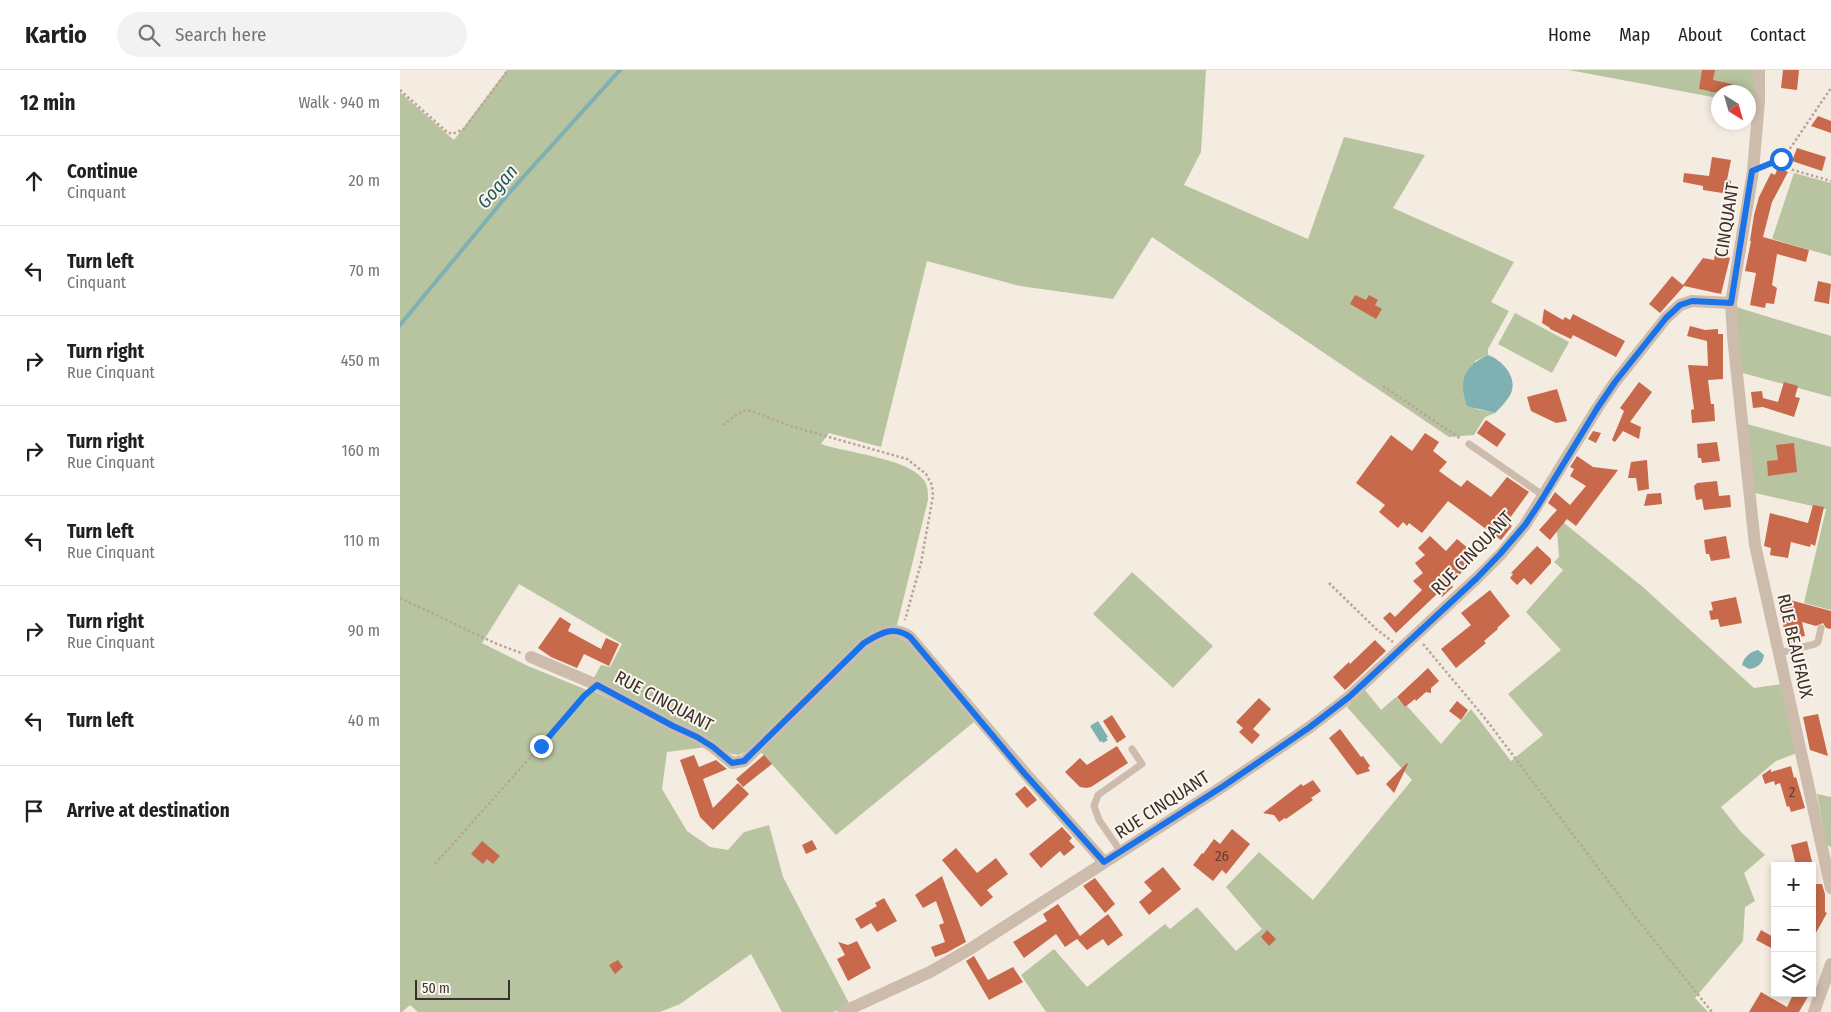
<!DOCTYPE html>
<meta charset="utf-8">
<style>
:root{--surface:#fff;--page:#f2f2f2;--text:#202124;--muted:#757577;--line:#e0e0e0}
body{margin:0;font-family:"Fira Sans Condensed",sans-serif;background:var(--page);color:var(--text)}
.controls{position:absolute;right:15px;bottom:15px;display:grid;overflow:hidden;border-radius:0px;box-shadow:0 2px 8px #0003}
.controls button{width:45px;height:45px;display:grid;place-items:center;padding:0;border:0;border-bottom:1px solid var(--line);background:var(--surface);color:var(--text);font:25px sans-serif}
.compass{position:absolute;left:1311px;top:15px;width:45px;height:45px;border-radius:50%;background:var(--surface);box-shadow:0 2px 8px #0003;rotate:143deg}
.scale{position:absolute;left:15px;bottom:12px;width:95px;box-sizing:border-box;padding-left:5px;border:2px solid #3b302b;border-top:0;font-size:14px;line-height:18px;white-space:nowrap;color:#3b302b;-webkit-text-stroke:4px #fbf5ee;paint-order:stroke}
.stop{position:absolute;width:15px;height:15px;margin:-11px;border:4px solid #1a73e8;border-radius:50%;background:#fff}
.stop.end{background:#1a73e8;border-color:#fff;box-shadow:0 1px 5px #0008}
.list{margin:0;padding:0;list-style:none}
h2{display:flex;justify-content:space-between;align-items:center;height:65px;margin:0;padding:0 20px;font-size:21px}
h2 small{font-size:16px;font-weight:400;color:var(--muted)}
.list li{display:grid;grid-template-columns:32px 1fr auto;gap:15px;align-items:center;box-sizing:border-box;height:90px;padding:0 20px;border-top:1px solid var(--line)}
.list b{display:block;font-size:19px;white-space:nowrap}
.list p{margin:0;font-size:16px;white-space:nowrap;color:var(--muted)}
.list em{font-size:16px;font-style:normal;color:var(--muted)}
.icon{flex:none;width:28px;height:28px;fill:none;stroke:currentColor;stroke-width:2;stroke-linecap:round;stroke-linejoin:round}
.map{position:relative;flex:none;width:1431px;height:942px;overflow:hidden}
header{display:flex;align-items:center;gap:30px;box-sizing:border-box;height:70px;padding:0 25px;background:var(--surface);border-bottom:1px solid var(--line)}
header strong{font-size:24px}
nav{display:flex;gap:28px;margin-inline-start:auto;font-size:18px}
.search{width:350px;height:45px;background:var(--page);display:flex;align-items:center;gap:12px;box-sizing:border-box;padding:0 18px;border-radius:28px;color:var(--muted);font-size:19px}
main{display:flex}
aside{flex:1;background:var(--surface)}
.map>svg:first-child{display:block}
.green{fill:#b8c4a0}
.water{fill:#7fb0b2}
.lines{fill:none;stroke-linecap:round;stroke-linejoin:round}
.stream{stroke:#7fb0b2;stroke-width:4}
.building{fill:#c8694b}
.path{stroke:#b9a596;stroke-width:2.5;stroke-dasharray:2.5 2.5;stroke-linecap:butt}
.lane{stroke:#cdbbac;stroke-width:7}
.street{stroke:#cdbbac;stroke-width:12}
.route{stroke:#1a73e8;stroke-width:6}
.labels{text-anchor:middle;stroke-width:4;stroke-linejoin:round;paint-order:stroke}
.number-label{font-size:15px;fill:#5e3e33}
.street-label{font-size:18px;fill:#3b302b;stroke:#fbf5ee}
.water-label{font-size:19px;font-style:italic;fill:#1f5a5e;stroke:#fbf5ee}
</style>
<header>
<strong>Kartio</strong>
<div class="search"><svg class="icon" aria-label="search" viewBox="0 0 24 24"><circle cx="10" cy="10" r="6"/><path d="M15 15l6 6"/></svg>Search here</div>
<nav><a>Home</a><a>Map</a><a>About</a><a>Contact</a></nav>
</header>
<main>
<aside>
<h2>12 min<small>Walk · 940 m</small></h2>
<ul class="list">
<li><svg class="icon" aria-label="ahead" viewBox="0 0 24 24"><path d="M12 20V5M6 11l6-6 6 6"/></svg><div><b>Continue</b><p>Cinquant</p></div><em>20 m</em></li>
<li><svg class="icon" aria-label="left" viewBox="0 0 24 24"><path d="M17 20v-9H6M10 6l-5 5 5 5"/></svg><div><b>Turn left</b><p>Cinquant</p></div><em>70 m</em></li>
<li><svg class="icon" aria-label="right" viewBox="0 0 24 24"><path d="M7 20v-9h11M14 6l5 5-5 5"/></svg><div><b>Turn right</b><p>Rue Cinquant</p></div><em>450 m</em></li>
<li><svg class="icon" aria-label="right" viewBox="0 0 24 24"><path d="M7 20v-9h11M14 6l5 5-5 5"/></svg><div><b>Turn right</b><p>Rue Cinquant</p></div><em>160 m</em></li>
<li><svg class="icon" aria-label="left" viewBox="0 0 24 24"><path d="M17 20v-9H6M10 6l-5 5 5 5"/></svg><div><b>Turn left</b><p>Rue Cinquant</p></div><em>110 m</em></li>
<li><svg class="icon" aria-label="right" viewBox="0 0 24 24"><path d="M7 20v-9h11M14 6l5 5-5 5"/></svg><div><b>Turn right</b><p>Rue Cinquant</p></div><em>90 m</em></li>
<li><svg class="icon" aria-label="left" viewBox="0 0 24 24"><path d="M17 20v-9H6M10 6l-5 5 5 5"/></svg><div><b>Turn left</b></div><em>40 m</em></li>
<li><svg class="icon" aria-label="arrive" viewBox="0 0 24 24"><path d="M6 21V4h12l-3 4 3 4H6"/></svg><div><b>Arrive at destination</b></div></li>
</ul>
</aside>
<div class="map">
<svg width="1431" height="942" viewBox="0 0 1431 942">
<rect width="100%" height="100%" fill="#f4ebe1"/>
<path class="green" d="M107,0H806L801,82L784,115L908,169L944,67L1025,85L993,138L1114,192L1091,232L1109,241L1088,279V285L1075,291L1076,339L1095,343L1085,347L1074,365L1049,367L752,167L713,229L620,216L527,191L481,377L429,363L421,374C447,383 505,388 522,408C528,414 528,422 528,430L497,555L492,557L347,681L339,685L332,684L192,611L201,595L210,597L222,574L119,514L82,573L128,596L187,620L188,618L306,677L267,682L262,719L287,761L310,777L328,780L344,762L369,755L383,807L450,935L433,942H382L351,884L280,934L260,942H18L10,935L2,942H0V22L54,70Z
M1169,0H1353L1355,35L1349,34L1348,22H1318V28Z
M1394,103L1431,113V186L1372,169Z
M1333,236L1431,266V327L1339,302Z
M1115,243L1169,272L1152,303L1098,274Z
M1347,354L1431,377V540L1404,533L1426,439L1355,423Z
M1153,444L1244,518L1354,618L1382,614L1397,683L1376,691L1321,737L1341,762L1365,785L1344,803L1355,831L1345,837L1343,871L1295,928L1308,942H646L621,905L654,879L687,917L765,854L770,859L797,837L836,881L862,859L826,817L859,782L913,830L1012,710L947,637L965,620L981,640L996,627L1005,637L1007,636L1041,674L1071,639L1111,691L1143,665L1108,624L1161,580L1126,542L1163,500L1154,492L1159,487L1157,461L1147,452Z
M732,502L813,576L773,618L693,544Z
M492,565L508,572L574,652L436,765L359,680L467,575Z
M1417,724L1431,727V777L1427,775Z"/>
<path class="water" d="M1088,285C1104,291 1120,310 1109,327C1105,333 1100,338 1095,343L1067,336C1058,311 1064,296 1088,285Z
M1358,580L1364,585C1363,594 1357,598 1349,599L1342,595C1343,588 1351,581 1358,580Z
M698,651L708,667L706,668L708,670L703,673L702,671L700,672L690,656Z"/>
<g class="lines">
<path class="stream" d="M0,255L109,123L220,0"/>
</g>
<path class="building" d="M1302,0H1315L1313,10L1332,14L1330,22H1310V21L1299,19Z
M1383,0H1399L1397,20L1381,18Z
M1418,46L1431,51V63L1411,56Z
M1397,78L1426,87L1422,101L1392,91Z
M1312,87L1331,90L1327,110L1331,111L1329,124L1303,120V116L1283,112L1284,103L1309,106Z
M1378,97L1388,102L1372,132L1363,167L1409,180L1406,192L1377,184L1372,215L1377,218L1374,234L1366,233L1365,238L1350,235L1356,203L1345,201L1351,171H1350L1354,145L1359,127L1371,103L1375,105Z
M1315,184L1330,188L1321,224L1284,216L1260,243L1249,234L1272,206L1283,215L1303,188L1314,190Z
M1418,211L1431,214L1429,234L1414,231Z
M955,225L966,230L969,225L978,230L975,235L982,239L976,249L950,234Z
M1144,239L1163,250L1165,247L1170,250L1173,244L1225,271L1216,287L1173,265L1171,269L1150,259V258L1142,253Z
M1290,256L1305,260L1318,259V264H1323V309L1308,310L1311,334H1314L1315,351L1292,353L1291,340L1294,339L1288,295L1308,296L1307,271L1287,266Z
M1239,312L1252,322L1230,352L1241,357L1239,369L1223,361L1215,372L1212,370L1224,341L1220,338Z
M1384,312L1398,316L1395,327L1400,328L1394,347L1363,337L1353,338L1351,322L1362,321L1363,328L1378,332Z
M1157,319L1167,351L1156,353L1131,341L1127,327Z
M1086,350L1106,364L1097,377L1077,363Z
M1193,361L1201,363L1196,373L1188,369Z
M1025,363L1039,372L1033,381L1047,392L1039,401L1061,417L1067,410L1091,427L1107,407L1129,422L1107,452L1112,456L1101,470L1048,431L1022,463L1009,453L1007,456L1003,452L998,458L979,442L985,435L956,413L991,365L1012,381Z
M1317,372L1320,391L1302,393L1301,388H1298L1297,374Z
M1394,373L1397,402L1368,406L1367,391L1378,390L1376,375Z
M1177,386L1193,397L1218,400L1176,456L1167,449L1150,470L1139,460L1157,440L1148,433L1155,422L1170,435L1186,416L1170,406L1174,399L1170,397Z
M1247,390L1249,419L1238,421L1236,408H1228L1231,392Z
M1317,411L1319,426L1330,425L1331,437L1304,440L1302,429L1296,430L1294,416L1297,413Z
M1261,423L1262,434L1244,436L1247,424Z
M1413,435L1424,437L1415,476L1411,474L1410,477L1391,472L1388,488L1370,485L1371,478L1364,476L1370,443L1408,453Z
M1030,466L1046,481L1057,469L1075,484L1070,491L1071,492L1051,514L1053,517L1042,527L1038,523L996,563L983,548L990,542L995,547L1022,520L1013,511L1023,503L1015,493L1025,485L1018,478Z
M1326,466L1330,488L1311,491L1309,484H1306L1304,470Z
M1137,476L1151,489V493L1131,515L1124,508L1117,515L1110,508L1113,504L1111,503Z
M1090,520L1110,546L1097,558L1098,559L1084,571L1086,573L1056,598L1041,579L1071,555L1061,543Z
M1336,527L1342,553L1320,557L1318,549L1311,550L1309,541L1313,540L1311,532Z
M1390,530L1431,541V559L1426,558L1423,553L1416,556L1402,552L1405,566L1400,567L1401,572L1388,575L1379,538L1391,535Z
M160,547L171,554L168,561L201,579L206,568L219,574L209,596L184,584L177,598L151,587L138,578Z
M975,570L986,581L945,620L933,607L949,592L950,594Z
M1028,598L1039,611L1031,618V623L1026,622L1016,631L1015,629L1005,637L997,627Z
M859,628L871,639L853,659L860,665L852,674L839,662L843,658L836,652Z
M1057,631L1068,640L1061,650L1049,641Z
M1418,644L1424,669L1428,686L1410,680L1403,647Z
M712,645L726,667L717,673L703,651Z
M940,659L961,687L963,686L970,696L968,698L970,701L957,705L929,668Z
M717,676L728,693L691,717L686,718L680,717L665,702L680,688L687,695Z
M294,685L299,697L316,690L327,699L303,709L313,738L338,713L349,724L313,760L300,747L280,690Z
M364,685L372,694L343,717L336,709Z
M1007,693L1008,694L994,723L986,714Z
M1391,696L1394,708L1396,707L1405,738L1391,742L1389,736L1387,737L1380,713L1375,715L1374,711L1365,714L1362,705L1371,699V702Z
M913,710L921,721L911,728L913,730L886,749L885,748L879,752L874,745L863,743L901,714L903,716Z
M625,716L637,730L627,738L615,724Z
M662,757L672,768L669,771L675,777L664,786L660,781L641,798L629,784Z
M832,759L850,774L826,804L822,800L813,811L793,795L802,783L803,784L814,769L820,774Z
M412,770L417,779L406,784L402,775Z
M82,771L100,786L93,794L87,789L83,794L71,784Z
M1407,771L1413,796H1396L1391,775Z
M556,778L577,803L596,788L608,804L587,820L593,827L581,837L542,790Z
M763,797L781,819L749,845L739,832L752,821L744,812Z
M542,806L566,872L546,883L535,887L531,877L545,872L539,855L544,853L536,831L523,838L515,825Z
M695,808L715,834L705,843L683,816Z
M1415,814H1422L1425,824V842L1427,843L1412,870V836Z
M484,828L497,851L477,862L471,853L461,859L455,849L477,836L475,833Z
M658,834L680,866L708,844L723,865L708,876L703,869L687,880L677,869L665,877L656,864L624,888L613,872L647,851L643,844Z
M867,860L876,869L869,876L861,867Z
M1361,860L1375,868V880L1356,870Z
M457,871L471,898L448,911L437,889L445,885L438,872L448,875Z
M574,886L588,910L613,897L623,912L589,930L566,891Z
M218,890L223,897L215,904L209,895Z
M1361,922L1387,937L1394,923H1410L1399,942H1349Z"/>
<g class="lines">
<path class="path" d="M0,20L47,62L52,64L64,59L108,0
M1381,89L1389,97L1393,100L1431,111
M1366,96L1381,89L1387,83L1431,18
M983,316L1061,369
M323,355L337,344L346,340L354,342L390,356L507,389L526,404L532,415L533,426L521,493L505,550
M929,513L976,559L993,572
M0,528L97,574L121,583
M1023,574L1084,647L1233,844L1312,942
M35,794L188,623"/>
<path class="lane" d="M1069,374L1144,426
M1378,583L1415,574L1418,572L1421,558
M721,782L699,750L694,736L698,725L742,694L732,679"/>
<path class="street" d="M1359,0V31L1353,101L1331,233L1333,266L1355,475L1431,818
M131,587L197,615L273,656L297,667L313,677L332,693L344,691L465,573C481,563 493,555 510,567L625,703L704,792
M443,942L530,902L570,879L822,717L910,657L949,627L1077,508L1101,484L1125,455L1198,337L1215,312L1266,248L1280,235L1292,231L1331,233
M1414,942L1431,894"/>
</g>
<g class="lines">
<path class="route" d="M141,676L184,626L197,615L273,656L297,667L313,677L332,693L344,691L464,573C481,563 493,555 510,567L624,703L704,792L822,717L910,657L949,627L1077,508L1100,484L1125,455L1139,434L1198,337L1215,312L1266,248L1280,235L1292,231L1331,233L1352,101L1381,89"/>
</g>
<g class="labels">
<g class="number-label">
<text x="1392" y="727">2</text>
<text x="822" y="791">26</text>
</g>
<g class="street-label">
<text transform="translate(1327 150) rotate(-81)" y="6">CINQUANT</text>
<text transform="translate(1072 483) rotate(-46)" y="6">RUE CINQUANT</text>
<text transform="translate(1395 576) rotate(77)" y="6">RUE BEAUFAUX</text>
<text transform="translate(264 631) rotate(28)" y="6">RUE CINQUANT</text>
<text transform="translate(762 735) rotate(-33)" y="6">RUE CINQUANT</text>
</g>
<g class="water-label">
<text transform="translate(97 116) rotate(-49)" y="7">Gogan</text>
</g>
</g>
</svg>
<div class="controls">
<button>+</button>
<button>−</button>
<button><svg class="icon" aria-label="layers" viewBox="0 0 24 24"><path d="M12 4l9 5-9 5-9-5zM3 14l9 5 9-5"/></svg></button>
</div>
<svg class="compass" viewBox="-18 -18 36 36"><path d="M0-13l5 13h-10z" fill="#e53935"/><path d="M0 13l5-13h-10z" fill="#757577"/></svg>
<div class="scale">50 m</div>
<div class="stop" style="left:1381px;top:89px"></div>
<div class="stop end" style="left:141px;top:676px"></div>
</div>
</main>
